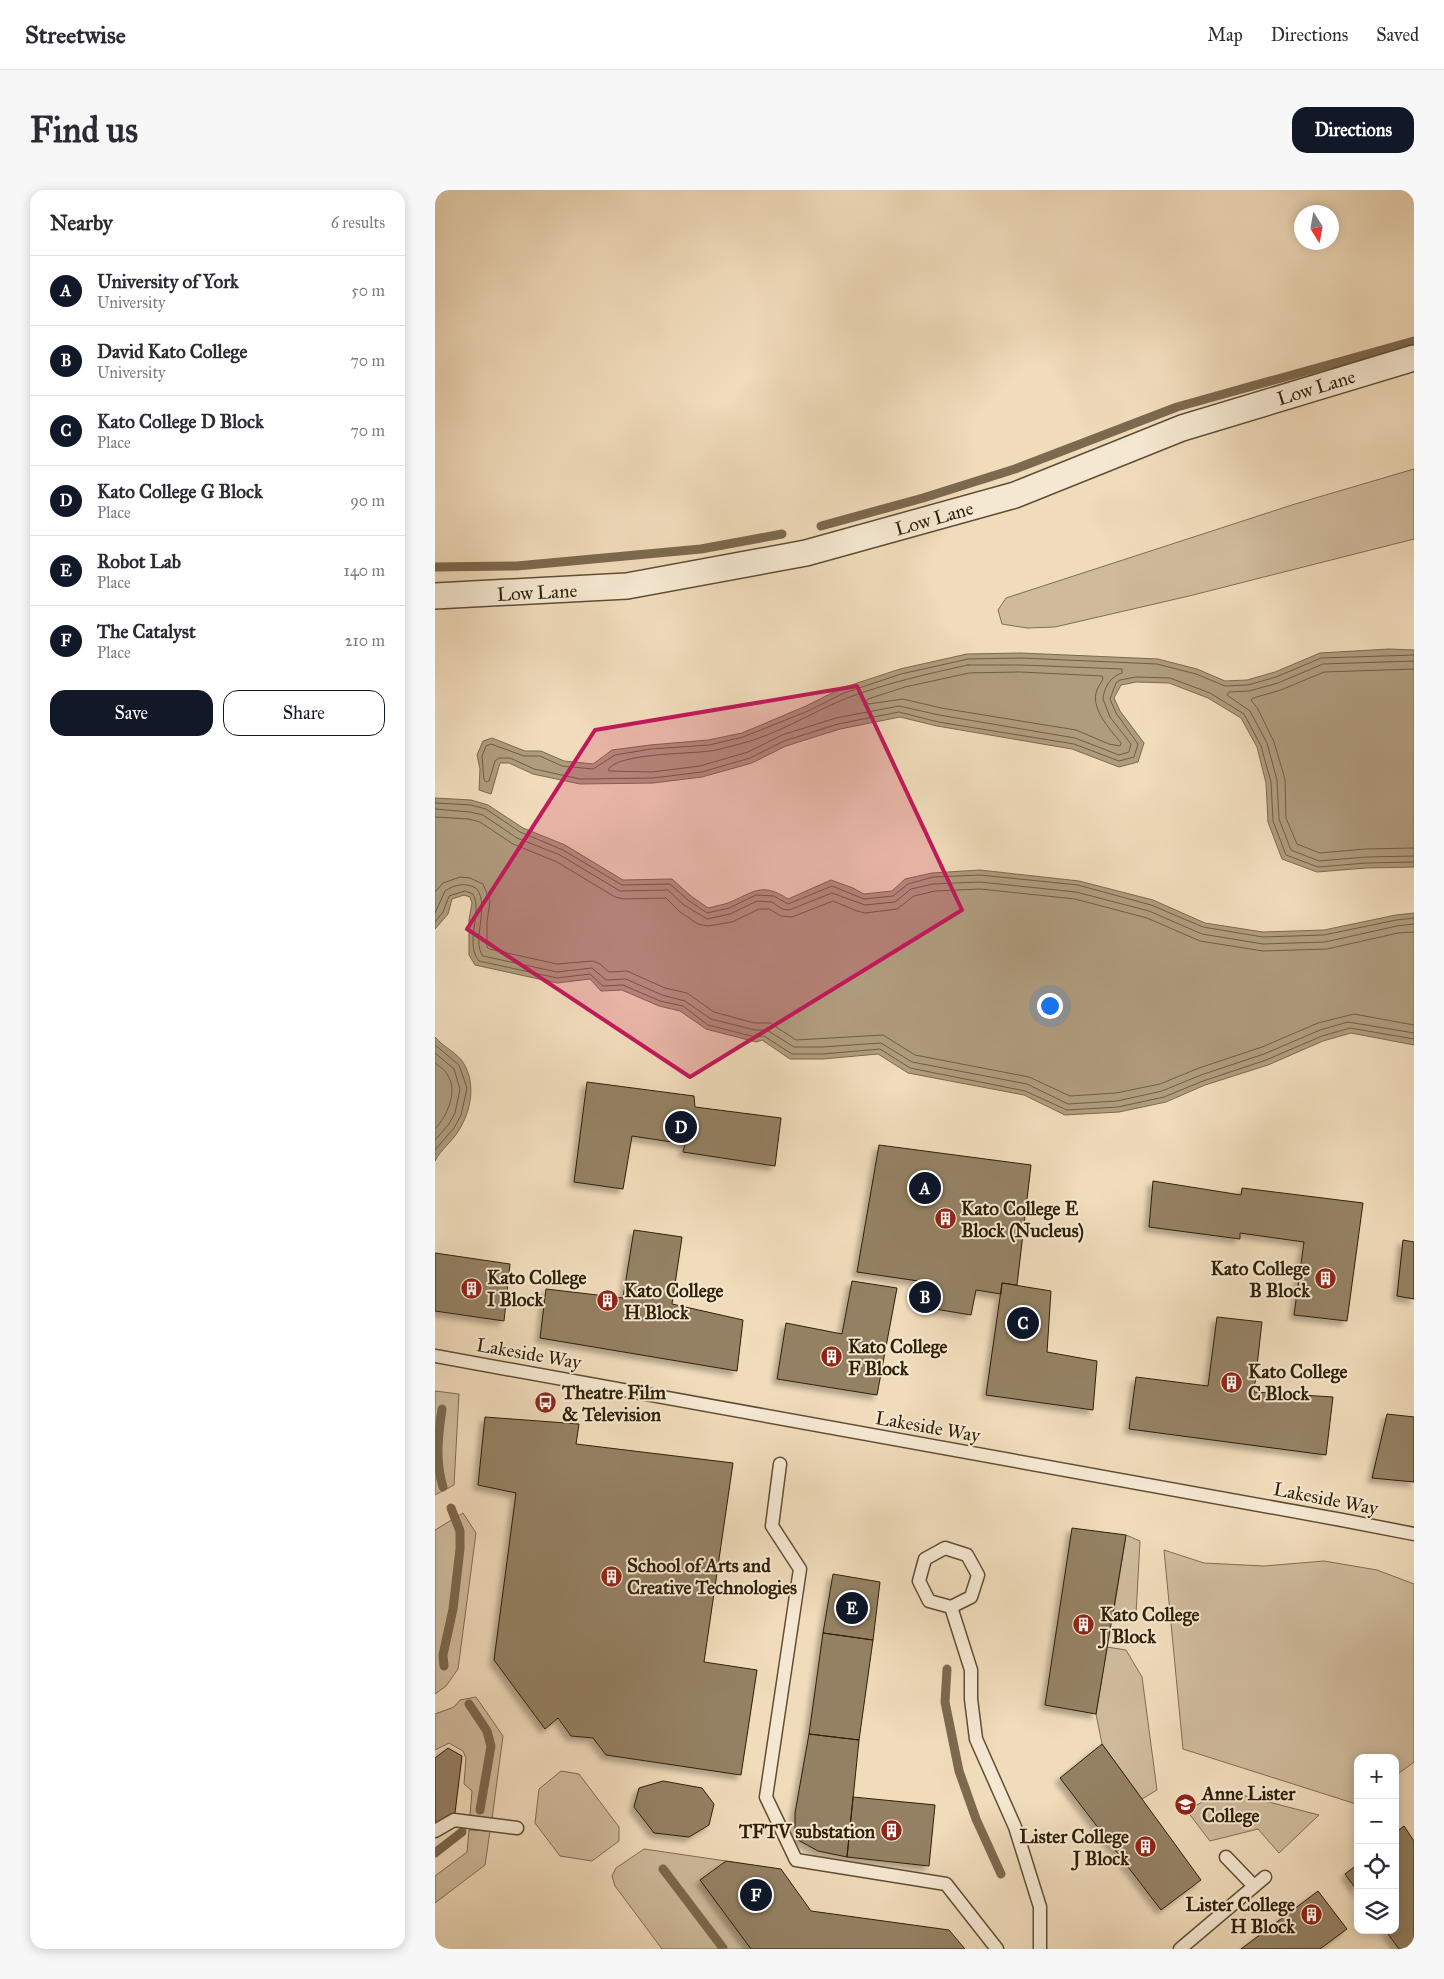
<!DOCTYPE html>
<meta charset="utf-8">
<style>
:root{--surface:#fff;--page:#f7f7f7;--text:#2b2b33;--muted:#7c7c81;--line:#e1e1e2;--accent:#111827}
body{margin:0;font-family:"IM FELL Great Primer",serif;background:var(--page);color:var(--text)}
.controls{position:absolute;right:15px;bottom:15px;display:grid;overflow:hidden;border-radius:10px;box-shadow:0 2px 12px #0003}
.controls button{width:45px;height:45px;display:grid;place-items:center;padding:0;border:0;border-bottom:1px solid var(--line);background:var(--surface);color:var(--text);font:25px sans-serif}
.compass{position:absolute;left:859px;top:15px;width:45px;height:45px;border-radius:50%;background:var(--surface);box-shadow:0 2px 12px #0003;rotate:169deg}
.you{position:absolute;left:614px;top:815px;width:18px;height:18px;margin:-12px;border:4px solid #fff;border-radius:50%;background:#1a73e8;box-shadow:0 0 0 8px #1a73e833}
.badge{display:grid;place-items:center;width:32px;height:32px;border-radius:50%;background:var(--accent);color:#fff;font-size:16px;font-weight:700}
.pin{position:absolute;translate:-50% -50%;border:2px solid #fff;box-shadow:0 1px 5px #0006}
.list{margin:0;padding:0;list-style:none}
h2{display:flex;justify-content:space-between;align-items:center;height:65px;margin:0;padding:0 20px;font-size:21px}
h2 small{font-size:16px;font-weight:400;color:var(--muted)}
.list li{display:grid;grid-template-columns:32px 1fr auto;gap:15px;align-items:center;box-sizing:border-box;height:70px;padding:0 20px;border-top:1px solid var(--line)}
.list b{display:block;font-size:19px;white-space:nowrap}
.list p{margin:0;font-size:16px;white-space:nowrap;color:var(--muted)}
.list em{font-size:16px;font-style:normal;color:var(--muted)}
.actions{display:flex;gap:10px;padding:15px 20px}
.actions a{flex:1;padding:11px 0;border:1px solid var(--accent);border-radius:15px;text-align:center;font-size:18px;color:var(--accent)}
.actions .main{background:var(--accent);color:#fff}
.icon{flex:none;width:28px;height:28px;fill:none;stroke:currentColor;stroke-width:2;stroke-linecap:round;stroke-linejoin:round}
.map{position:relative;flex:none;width:979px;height:1759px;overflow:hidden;border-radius:15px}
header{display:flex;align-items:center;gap:30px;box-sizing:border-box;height:70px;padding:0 25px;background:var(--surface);border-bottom:1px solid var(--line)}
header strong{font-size:24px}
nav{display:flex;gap:28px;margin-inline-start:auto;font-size:18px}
.intro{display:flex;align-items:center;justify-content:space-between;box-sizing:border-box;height:120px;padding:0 30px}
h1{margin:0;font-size:35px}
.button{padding:12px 22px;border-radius:15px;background:var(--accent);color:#fff;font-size:18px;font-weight:700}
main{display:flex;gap:30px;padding:0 30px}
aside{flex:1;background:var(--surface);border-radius:15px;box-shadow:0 2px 12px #0003}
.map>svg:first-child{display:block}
.green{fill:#cfbb9c;stroke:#806d52}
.water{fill:#af9b7d;stroke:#7c694e}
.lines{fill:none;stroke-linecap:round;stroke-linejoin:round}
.shore{stroke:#705d42;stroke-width:1}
.stream{stroke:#7c694e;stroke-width:9}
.building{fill:#948164;stroke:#301f07;filter:url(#shadow)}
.service-casing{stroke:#604e34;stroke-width:15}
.minor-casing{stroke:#604e34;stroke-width:28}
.service{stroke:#f5e8d2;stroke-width:12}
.minor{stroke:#f5e8d2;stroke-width:25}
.marked{fill:#c2185b;fill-opacity:0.2;stroke:#c2185b;stroke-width:4;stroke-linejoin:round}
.labels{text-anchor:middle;stroke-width:4;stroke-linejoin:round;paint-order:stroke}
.street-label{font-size:19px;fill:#301f07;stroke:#f5e8d2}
.poi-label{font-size:19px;font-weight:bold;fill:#301f07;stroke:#f5e8d2;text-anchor:start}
</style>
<header>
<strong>Streetwise</strong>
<nav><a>Map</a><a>Directions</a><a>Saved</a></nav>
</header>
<div class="intro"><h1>Find us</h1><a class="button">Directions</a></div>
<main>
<aside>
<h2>Nearby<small>6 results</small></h2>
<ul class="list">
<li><span class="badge">A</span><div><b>University of York</b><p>University</p></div><em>50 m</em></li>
<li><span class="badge">B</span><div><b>David Kato College</b><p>University</p></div><em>70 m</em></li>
<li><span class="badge">C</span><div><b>Kato College D Block</b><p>Place</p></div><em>70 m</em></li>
<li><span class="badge">D</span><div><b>Kato College G Block</b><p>Place</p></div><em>90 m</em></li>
<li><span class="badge">E</span><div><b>Robot Lab</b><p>Place</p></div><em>140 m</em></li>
<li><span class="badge">F</span><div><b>The Catalyst</b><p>Place</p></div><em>210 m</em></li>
</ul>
<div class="actions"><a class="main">Save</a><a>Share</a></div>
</aside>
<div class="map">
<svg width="979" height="1759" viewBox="0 0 979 1759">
<defs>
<filter id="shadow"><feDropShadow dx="-4.5" dy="4.5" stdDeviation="2.5" flood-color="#0004"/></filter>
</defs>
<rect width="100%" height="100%" fill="#f0dbba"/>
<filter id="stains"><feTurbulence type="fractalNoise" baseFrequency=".004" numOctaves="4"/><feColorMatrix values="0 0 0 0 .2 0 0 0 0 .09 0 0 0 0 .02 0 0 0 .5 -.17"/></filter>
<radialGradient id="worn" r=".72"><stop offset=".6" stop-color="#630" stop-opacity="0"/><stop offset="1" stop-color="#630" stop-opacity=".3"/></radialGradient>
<path class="green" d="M979,279V349L754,406L620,437L592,438L567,434L563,420L571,408L860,314Z
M0,1201L24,1204L19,1295L0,1305Z
M28,1323L41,1343L23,1479L11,1496L0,1504V1340Z
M691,1345L705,1351L701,1424L692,1429L678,1426Z
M729,1360L769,1373L829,1376L889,1371L942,1380L979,1394V1572L960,1586V1568H923V1612L921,1614L748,1559Z
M672,1457L691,1460L707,1487L722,1600L707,1609L667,1554L661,1524Z
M41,1507L68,1546L57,1629L35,1626L37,1601L29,1594L31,1568L28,1561L14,1553L0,1560V1524L19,1517L25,1510Z
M126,1581L144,1584L184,1637V1651L157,1671L125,1666L100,1633L104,1599Z
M787,1600L884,1625L844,1663L823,1639L775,1651L752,1621Z
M34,1640L55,1641L50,1675L0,1713V1686L32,1662Z
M209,1659L291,1671L316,1759H227L180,1696L177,1686L181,1678Z"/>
<path class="water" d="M954,459L979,460V677L931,678L882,682L847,669L833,632L831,593L822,557L806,528L773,508L734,493L701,492L686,495L679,508L685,521L709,553L703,572L684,577L637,559L502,536L465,527L405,539L351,556L317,573L267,587L218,593L145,594L98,584L74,573H65L56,604L44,600L45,579L42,565L48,551L57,548L90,561H106L129,571L158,574L177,560L215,555L273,550L307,543L371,516L407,498L465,479L532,464L586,463L723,469L762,479L790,491L812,490L840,482L885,463Z
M0,608L36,610L53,615L88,638L130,655L188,690L237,689L256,706L273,718C280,716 287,715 293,713C318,703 326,691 353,709L396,690L418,698L429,704L457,701L470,689L497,683L545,680L644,691L718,710L770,733L828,742L889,740L961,725L979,723V855L916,843L888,851L833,875L770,895L731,912L684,922L630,925L589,905L473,883L443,864L388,869H355L327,850L321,852L271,839L245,821L224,816L187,800L166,801L155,789L122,793L40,775L34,765V730L37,713L35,707L29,705L17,709L13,724L0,739Z
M0,847C8,857 23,863 29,874C41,894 36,921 24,940C17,952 6,959 0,971Z"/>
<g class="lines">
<path class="shore" d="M979,465L886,468L841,487L813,495L790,496L761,484L722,474L586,468L533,469L466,484L409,503L373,521L308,547L274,555L216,559L180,565L158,579L127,576L105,566H89L56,554L51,556L47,566L49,590L51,592L54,591L60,571L64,568H75L99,579L145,589L218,588L267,582L315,568L349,551L403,534L464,522L503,532L639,554L684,571L699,567L703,554L681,523L675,509L681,493L685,490L701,487L735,488L775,503L809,524L826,556L836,592L838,631L851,665L883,677L931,673L979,672
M979,471L888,474L843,493L814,501L794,502L792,505L815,521L832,553L842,590L844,629L856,660L884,671L931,667L979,666
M533,475H586L687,479V483C676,486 669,497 668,509L675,527L696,554L694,562L684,565L640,548L504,525L464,516L401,528L347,545L313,562L265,576L217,582L175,581L173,580C181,563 255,564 275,561C283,560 292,557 301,555C340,546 375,523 412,508C452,493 492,484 533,475Z
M979,479L889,482L846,500L818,508L816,510L823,519L839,552L850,589L851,628L862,654L885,663L930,659L979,658
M585,482L667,486L668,489C666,493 662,498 661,503C657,521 676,540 686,553L685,556L674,554L641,540L506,518L468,509L434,514L431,512L433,509L470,497L534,483Z
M0,613L36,615L51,619L85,642L128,660L187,695L235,694L253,710L272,723L294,718L321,705L339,706L353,714L397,696L429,709L458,706L473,694L498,687L545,685L643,695L716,715L768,737L828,747L889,745L961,730L979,728
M0,619L35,622L48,625L82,648L125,665L185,701L233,700L249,715L272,729L295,724L322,711L337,712L347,719L354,720L397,703L430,715L460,712L476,699L498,694L545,692L641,702L714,721L767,744L828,754L890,752L962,736L979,734
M0,627L34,629L45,632L78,654L122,672L180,707L189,709L231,708L245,722L263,734L273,736L297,732L324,719H334L346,726L357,727L398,711L422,721L430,723L462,719L479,706L500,701L545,699L640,709L712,728L765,751L828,761L892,759L963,743L979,742
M0,702L8,693L25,687L35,688L48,694L55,711L52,732V757L54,759L122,774L158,771L165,774L174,782L192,781L230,798L252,803L279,822L319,833H335L361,850L448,845L480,865L594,887L635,906L681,903L725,894L764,878L827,857L883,833L919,824L979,835
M0,723L10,701C20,694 32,692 42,699C55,717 36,751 48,766L122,782L157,778L171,790L191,789L227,805L250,811L276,829L320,840H332L359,857H387L446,853L477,872L592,894L633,914L682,911L727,901L766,885L829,864L885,840L913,832L979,843
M0,732L8,722L14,706L30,701L38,704C48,723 29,753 44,771L122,788L155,784L168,796L188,795L225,811L248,816L273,835L320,847L329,846L357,864H388L445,859L475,878L590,901L632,920L683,917L729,907L768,891L831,870L887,846L915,838L979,849
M0,855L24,875L32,898L26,925L19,938L0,960
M0,863L19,879L25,899L20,923L14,934L0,950
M0,873C4,876 10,880 12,884C24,901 12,926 0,939"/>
<path class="stream" d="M386,336L488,308L580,279L742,217L979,151
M0,377L82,376L266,359L347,344
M7,1219C3,1246 0,1271 8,1297
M9,1476L8,1465L18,1419L25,1359V1341L16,1318
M512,1479L510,1512L524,1581L541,1629L566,1684
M34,1514L52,1541L56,1556L45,1620
M0,1663L27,1642
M228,1679L288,1758"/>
</g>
<path class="building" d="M152,892L259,906L260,917L346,928L340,976L248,962L250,954L197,946L188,999L139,992Z
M444,955L596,975L582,1095L567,1093L566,1104L541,1100L536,1125L488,1117L490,1092L422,1082Z
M718,991L806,1005L807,998L928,1013L912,1131L859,1125L869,1052L805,1043V1049L714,1037Z
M199,1040L247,1047L237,1114L308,1130L302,1181L105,1148L111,1099L188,1108Z
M968,1050L979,1052V1109L962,1106Z
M0,1063L75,1074L69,1131L0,1121Z
M417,1091L462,1098L442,1205L342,1189L351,1133L407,1144Z
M567,1093L616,1101L612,1162L662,1171L658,1220L551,1205Z
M782,1127L827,1132L819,1202L898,1207L891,1265L694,1239L701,1187L773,1196Z
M952,1224L979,1227V1292L937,1288Z
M50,1227L144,1234L141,1254L298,1273L269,1472L322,1480L306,1585L171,1565L158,1548L136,1546L123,1528L110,1539L59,1470L81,1303L43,1295Z
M637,1338L691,1345L661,1524L610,1515Z
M398,1384L445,1392L438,1450L388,1443Z
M388,1443L438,1450L424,1550L374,1544Z
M374,1544L424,1550L412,1667L383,1661L363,1650L360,1639V1623Z
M667,1554L766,1690L726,1720L625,1588Z
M13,1558L27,1566L20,1623L0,1638V1568Z
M228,1591L267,1598L279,1614L274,1635L254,1647L219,1643L199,1617L204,1598Z
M418,1607L500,1615L494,1676L412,1667Z
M969,1636L979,1651V1759H964L950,1740H960V1643Z
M291,1671L346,1679L376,1721L514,1740L530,1759H316L265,1690Z
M923,1674V1702L910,1684Z
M883,1701L912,1739L885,1759H806Z"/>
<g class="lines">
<defs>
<path id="service" d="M0,1166L907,1330L979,1344
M345,1274L337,1336L365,1379L331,1607L361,1670L511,1694L562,1759
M510,1358L532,1365L543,1385L536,1407L516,1417L494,1411L484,1391L490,1369Z
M516,1417L536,1480V1509L541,1549L580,1637L605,1717V1759
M0,1641L19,1630L82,1638
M791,1667L818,1695
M745,1759L830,1687"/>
<path id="minor" d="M0,406L192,396L371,363L580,305L747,238L979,168"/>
</defs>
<use href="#service" class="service-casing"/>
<use href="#minor" class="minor-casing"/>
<use href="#service" class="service"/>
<use href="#minor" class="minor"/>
</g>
<path class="marked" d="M422,496L527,720L255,887L32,739L160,540Z"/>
<defs>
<symbol id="building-disc" viewBox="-11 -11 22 22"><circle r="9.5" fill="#8f2418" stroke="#f5e8d2"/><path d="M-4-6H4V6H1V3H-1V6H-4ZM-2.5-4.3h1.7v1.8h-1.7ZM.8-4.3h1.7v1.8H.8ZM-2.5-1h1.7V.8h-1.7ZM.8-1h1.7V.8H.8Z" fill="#fff"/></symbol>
<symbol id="bus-disc" viewBox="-11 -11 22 22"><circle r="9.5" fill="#8f2418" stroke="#f5e8d2"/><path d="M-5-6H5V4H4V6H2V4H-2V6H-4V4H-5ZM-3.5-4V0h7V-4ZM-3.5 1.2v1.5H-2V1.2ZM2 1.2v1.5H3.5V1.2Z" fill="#fff"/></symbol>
<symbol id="university-disc" viewBox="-11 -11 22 22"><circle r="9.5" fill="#8f2418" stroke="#f5e8d2"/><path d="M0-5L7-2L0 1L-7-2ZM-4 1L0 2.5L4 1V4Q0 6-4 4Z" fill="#fff"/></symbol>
</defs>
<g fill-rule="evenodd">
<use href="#building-disc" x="498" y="1016" width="25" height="25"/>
<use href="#building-disc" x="878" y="1076" width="25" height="25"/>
<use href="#building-disc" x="24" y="1086" width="25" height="25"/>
<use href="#building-disc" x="160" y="1098" width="25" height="25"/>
<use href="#building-disc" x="384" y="1154" width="25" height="25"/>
<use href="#building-disc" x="784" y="1180" width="25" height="25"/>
<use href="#bus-disc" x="98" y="1200" width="25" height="25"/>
<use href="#building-disc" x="164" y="1374" width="25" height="25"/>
<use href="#building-disc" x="636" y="1422" width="25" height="25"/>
<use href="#university-disc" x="738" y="1602" width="25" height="25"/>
<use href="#building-disc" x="444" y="1628" width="25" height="25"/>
<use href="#building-disc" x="698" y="1644" width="25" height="25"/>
<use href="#building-disc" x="864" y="1712" width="25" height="25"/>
</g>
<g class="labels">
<g class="street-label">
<text transform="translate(881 197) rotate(-17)" y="7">Low Lane</text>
<text transform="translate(499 328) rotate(-16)" y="7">Low Lane</text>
<text transform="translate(102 402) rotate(-3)" y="7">Low Lane</text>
<text transform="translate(94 1163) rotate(10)" y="7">Lakeside Way</text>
<text transform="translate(493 1236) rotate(10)" y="7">Lakeside Way</text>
<text transform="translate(891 1308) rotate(11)" y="7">Lakeside Way</text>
</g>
<g class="poi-label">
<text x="526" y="1025">Kato College E<tspan x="526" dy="22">Block (Nucleus)</tspan></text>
<text x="875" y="1085" text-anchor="end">Kato College<tspan x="875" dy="22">B Block</tspan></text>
<text x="52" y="1094">Kato College<tspan x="52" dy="22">I Block</tspan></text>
<text x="189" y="1107">Kato College<tspan x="189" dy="22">H Block</tspan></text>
<text x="413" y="1163">Kato College<tspan x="413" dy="22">F Block</tspan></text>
<text x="813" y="1188">Kato College<tspan x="813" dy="22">C Block</tspan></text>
<text x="127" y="1209">Theatre Film<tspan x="127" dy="22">&amp; Television</tspan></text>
<text x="192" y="1382">School of Arts and<tspan x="192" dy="22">Creative Technologies</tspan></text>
<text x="665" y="1431">Kato College<tspan x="665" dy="22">J Block</tspan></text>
<text x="767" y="1610">Anne Lister<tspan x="767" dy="22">College</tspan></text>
<text x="440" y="1648" text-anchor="end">TFTV substation</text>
<text x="694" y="1653" text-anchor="end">Lister College<tspan x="694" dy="22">J Block</tspan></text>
<text x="860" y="1721" text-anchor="end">Lister College<tspan x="860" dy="22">H Block</tspan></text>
</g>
</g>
<rect width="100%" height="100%" filter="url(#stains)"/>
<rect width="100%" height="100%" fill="url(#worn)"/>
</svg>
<div class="controls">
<button>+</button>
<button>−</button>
<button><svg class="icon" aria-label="locate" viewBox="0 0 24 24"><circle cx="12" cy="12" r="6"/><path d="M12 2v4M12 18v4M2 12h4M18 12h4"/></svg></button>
<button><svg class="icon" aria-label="layers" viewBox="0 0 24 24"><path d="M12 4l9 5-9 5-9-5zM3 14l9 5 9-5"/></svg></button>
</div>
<svg class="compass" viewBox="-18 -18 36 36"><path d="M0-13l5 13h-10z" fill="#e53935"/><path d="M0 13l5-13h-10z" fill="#7c7c81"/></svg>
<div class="you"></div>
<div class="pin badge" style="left:490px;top:998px">A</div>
<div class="pin badge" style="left:490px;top:1107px">B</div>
<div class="pin badge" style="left:588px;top:1133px">C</div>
<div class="pin badge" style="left:246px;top:937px">D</div>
<div class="pin badge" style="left:417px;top:1418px">E</div>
<div class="pin badge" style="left:321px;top:1705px">F</div>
</div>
</main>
